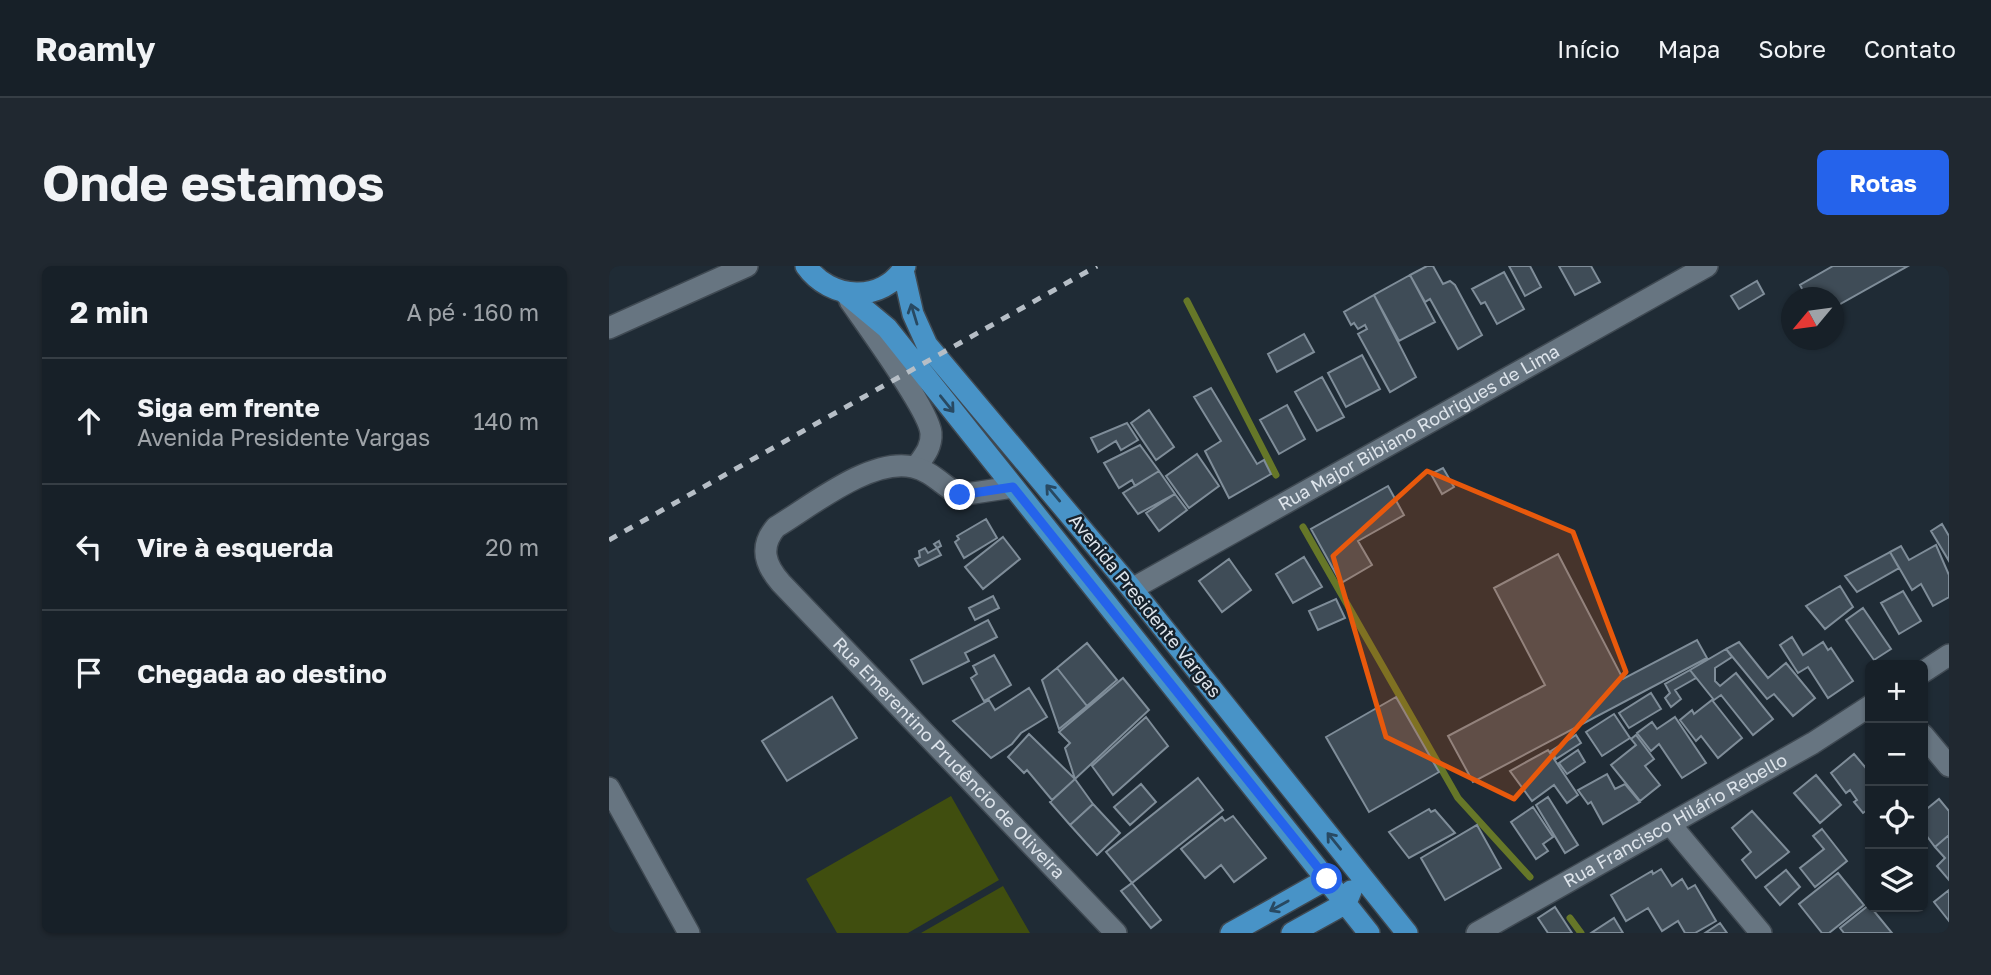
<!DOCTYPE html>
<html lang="pt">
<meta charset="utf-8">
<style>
:root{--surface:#172028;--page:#202830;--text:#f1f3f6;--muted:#9ea3a8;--line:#363e45;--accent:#2563eb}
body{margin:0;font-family:"Golos Text",sans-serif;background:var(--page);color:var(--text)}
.controls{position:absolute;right:21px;bottom:21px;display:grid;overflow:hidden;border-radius:10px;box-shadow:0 2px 5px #0004}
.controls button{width:63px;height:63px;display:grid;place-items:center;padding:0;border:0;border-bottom:2px solid var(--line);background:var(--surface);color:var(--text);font:35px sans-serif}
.compass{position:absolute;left:1172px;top:21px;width:63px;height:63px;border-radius:50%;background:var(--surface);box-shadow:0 2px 5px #0004;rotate:241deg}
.stop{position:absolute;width:21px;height:21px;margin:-16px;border:5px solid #2563eb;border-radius:50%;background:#fff}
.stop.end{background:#2563eb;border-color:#fff;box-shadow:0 2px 7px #0008}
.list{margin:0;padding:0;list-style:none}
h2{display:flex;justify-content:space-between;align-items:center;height:91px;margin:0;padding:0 28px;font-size:30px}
h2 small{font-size:23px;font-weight:400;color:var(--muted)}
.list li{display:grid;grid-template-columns:46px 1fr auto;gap:21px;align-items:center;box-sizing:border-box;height:126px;padding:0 28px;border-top:2px solid var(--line)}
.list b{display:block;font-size:26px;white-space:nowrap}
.list p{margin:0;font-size:23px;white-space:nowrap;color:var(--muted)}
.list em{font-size:23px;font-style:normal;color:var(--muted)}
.icon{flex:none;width:38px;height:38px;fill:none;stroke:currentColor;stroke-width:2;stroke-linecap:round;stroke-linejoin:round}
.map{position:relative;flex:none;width:1340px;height:667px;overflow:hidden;border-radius:10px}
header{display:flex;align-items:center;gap:42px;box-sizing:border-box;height:98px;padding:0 35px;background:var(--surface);border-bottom:2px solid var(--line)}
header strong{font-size:33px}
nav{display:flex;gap:38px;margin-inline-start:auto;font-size:24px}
.intro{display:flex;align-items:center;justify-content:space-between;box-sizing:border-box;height:168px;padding:0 42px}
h1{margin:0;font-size:49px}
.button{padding:18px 32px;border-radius:10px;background:var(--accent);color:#fff;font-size:24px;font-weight:700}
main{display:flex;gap:42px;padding:0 42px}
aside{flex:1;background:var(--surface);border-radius:10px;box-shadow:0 2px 5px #0004}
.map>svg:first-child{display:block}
.green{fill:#404e0f}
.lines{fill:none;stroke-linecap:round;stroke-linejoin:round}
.stream{stroke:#667728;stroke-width:7}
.building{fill:#3f4c57;stroke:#7f8d99;stroke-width:2}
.minor-casing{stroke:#3f4952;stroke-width:24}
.major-casing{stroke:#3f4952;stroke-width:24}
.minor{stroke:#677581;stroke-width:21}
.major{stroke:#4893c7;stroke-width:21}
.rail{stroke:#b6bec6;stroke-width:5;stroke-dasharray:9 9;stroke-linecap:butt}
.oneway{stroke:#284962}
.route{stroke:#2563eb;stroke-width:9}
.marked{fill:#e8590c;fill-opacity:0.2;stroke:#e8590c;stroke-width:5;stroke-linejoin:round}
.labels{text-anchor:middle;stroke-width:5;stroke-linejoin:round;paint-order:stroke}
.street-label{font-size:18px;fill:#dde4eb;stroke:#16212b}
</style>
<header>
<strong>Roamly</strong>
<nav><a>Início</a><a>Mapa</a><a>Sobre</a><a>Contato</a></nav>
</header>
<div class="intro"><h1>Onde estamos</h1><a class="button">Rotas</a></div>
<main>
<aside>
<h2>2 min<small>A pé · 160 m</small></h2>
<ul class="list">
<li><svg class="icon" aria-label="ahead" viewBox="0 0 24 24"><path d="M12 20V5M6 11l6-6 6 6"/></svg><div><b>Siga em frente</b><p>Avenida Presidente Vargas</p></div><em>140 m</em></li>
<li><svg class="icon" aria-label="left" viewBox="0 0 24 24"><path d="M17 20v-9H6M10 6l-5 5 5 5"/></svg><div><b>Vire à esquerda</b></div><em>20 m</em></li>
<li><svg class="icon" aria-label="arrive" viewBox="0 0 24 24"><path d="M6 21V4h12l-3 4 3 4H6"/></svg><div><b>Chegada ao destino</b></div></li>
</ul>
</aside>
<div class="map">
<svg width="1340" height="667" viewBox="0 0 1340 667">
<rect width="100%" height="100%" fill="#1f2b35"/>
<path class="green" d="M342,530L390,614L299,667H228L197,613Z
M394,620L421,667H312Z"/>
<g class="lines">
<path class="stream" d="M578,35L667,209
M694,261L849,532L921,611
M961,652L972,667"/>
</g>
<path class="building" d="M818,0H824L834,18L841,15L846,19L873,69L849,83L821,33L816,36L801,9Z
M900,0H921L932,21L916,30Z
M950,0H982L991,16L966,29Z
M1224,0H1299L1224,42V32H1198L1191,19Z
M895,6L915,43L888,58L876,36L872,38L863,23Z
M801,9L826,56L790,75L765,29Z
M1148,15L1155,28L1130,43L1122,30Z
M765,29L807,111L781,126L749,68L758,63L756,59L749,63L745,57L742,59L735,46Z
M695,68L705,86L668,106L659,88Z
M753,89L771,123L737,141L719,107Z
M713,111L735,151L708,165L686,126Z
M602,122L648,198L655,194L662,208L620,232L596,185L612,175L585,131Z
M678,139L696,173L670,188L651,154Z
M540,144L565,181L547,194L522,157Z
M518,157L529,174L512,184L507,175L489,186L482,172Z
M531,179L550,205L526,220L523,214L510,222L495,197Z
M588,188L610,220L580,242L557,210Z
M834,202L845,221L833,228L822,208Z
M550,205L566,228L529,248L514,227Z
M779,220L795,249L749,275L763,299L732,317L702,263Z
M566,228L578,244L550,265L537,247Z
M377,253L388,272L355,292L346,276L350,273L348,270Z
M1333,258L1340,270V295L1322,265Z
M394,271L411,293L374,323L356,301Z
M330,275L332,280L328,282L332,289L310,300L306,293L311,291L310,285L316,282L319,287L328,282L325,278Z
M1327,279L1340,309V331L1324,340L1312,318L1303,324L1281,286L1292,280L1300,294Z
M1281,286L1290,302L1248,326L1236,310Z
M949,288L1014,413L1088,374L1098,392L864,516L839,470L936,419L885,322Z
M695,291L713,321L684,337L667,308Z
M620,293L642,324L613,346L590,315Z
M1231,320L1244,341L1216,363L1197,340Z
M1294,325L1312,355L1290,368L1272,337Z
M384,330L390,342L366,354L360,342Z
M727,333L736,352L709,364L700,345Z
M1254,342L1282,383L1265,394L1237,354Z
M379,354L388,371L356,387L360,395L314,418L302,394Z
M1183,371L1194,389L1214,376L1219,384L1222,382L1244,415L1219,432L1199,401L1189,407L1171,379Z
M1130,376L1159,412L1177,397L1206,432L1184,450L1165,428L1158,433L1117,383Z
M478,377L508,414L478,440L448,402Z
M1117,383L1123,391L1106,402V415L1111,420L1127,407L1164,453L1144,469L1112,429L1105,434L1081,404Z
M385,389L402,419L375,435L362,412L368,408L364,400Z
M448,402L478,440L450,463L433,414Z
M1081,404L1087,412L1066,424L1072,433L1062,441L1056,432L1061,427L1056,418Z
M514,412L540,444L466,513L456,482L461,477L450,466Z
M420,422L438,451L412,467L403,478L382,492L344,455L380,434L386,444Z
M1042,427L1052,443L1020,462L1010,447Z
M223,431L248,472L178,515L153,475Z
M787,431L830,506L760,546L717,471Z
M1103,434L1133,472L1109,492L1092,470L1087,475L1071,454L1083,444L1085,448Z
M1005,448L1021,472L993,490L977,466Z
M537,451L559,480L504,529L483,500Z
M1066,451L1097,497L1073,512L1050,478L1042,485L1028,467L1043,456L1048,463Z
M420,468L466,513L443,534L418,504L415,507L399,491Z
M967,469L972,477L947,493L942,485Z
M1027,469L1045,493L1036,500L1051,519L1031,535L1002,499L1027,479L1022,473Z
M939,484L969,529L958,537L945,519L923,535L901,505Z
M969,484L976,496L958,508L950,497Z
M1245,488L1256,501L1261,497V542L1254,547L1245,536L1248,534L1241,524L1237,527L1222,507Z
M998,508L1006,523L1016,518L1031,536L994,558L982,536L979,538L969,524Z
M1207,509L1232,539L1211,557L1185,527Z
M589,512L614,544L523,617L497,586Z
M466,513L484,538L461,559L441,536Z
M532,518L547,536L521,559L505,541Z
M939,531L969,579L956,587L927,539Z
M1330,533L1340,545V569L1326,581L1314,565V546Z
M484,538L511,567L488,589L461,559Z
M924,541L944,571L934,578L939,585L927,593L902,556Z
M820,543L822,546L826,544L846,567L800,592L780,566Z
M1143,545L1180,586L1147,612L1133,594L1142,586L1123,562Z
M624,550L657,592L625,616L612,599L596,612L572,583L613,551L616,555Z
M868,559L892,602L836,634L812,592Z
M1213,563L1238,595L1206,621L1191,602L1215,583L1204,570Z
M1340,569V614L1328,600L1336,592L1326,581Z
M1052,603L1063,620L1073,613L1079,623L1086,619L1107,655L1086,667H1076L1069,655L1053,665L1039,642L1017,655L1002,629L1043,605L1044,608Z
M1177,604L1191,621L1171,639L1156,621Z
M1229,607L1255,639L1220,667H1213L1190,638Z
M523,617L552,654L542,662L512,625Z
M1340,624V655L1325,636Z
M1260,639L1283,667H1235L1231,662Z
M946,641L963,667H939L929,652Z
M1005,652L1014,667H982Z
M1111,657L1118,667H1096Z"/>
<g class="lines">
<defs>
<g id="minor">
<path d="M241,35C257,58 320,144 322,167C323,181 315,190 307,201"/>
<path d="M0,62L138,0"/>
<path id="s1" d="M404,221L351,229C335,221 323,205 304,201C262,191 202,240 167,261C150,281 156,299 172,317L507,667"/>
<path id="s2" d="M523,323L1098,0"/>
<path d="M1314,406L1340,389"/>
<path d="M1314,469L1340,500"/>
<path d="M0,522L80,667"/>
<path d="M1061,558L1152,667"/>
<path id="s3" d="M868,667L1204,477L1261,440"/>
</g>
<path id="major" d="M197,0C221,34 274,38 296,0
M294,4L304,48L318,79L523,323L798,667
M236,27L278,62L760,667
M622,667L718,613
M683,667L737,637L742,625"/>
</defs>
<use href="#minor" class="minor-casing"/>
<use href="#major" class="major-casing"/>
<use href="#minor" class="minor"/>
<use href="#major" class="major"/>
<path class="rail" d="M0,274L488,0"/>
</g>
<defs><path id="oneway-shaft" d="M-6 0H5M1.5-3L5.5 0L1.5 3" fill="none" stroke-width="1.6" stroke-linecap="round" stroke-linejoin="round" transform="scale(1.75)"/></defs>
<g class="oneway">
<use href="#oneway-shaft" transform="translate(305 48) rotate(-107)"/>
<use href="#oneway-shaft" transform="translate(338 138) rotate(51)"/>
<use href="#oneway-shaft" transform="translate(444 227) rotate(-130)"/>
<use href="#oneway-shaft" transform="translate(725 575) rotate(-129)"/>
<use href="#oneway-shaft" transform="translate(670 640) rotate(151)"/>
</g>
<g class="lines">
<path class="route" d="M351,229L404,221L718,613"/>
</g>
<path class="marked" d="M818,205L964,266L1017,406L905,533L777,471L724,290Z"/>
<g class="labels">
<g class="street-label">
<text dy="6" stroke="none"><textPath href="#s2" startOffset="329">Rua Major Bibiano Rodrigues de Lima</textPath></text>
<text transform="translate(536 340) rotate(51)" y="6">Avenida Presidente Vargas</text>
<text dy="6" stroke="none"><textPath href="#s1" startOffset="567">Rua Emerentino Prudêncio de Oliveira</textPath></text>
<text dy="6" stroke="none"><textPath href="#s3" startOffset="228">Rua Francisco Hilário Rebello</textPath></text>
</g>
</g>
</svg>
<div class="controls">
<button>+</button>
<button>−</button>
<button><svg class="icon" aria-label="locate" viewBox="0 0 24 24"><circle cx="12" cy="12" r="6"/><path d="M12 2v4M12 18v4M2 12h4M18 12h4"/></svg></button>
<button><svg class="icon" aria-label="layers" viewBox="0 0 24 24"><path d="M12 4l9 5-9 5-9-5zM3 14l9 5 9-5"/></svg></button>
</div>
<svg class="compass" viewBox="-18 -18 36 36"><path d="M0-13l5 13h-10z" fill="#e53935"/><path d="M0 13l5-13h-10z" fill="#9ea3a8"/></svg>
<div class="stop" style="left:718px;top:613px"></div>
<div class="stop end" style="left:351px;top:229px"></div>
</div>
</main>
